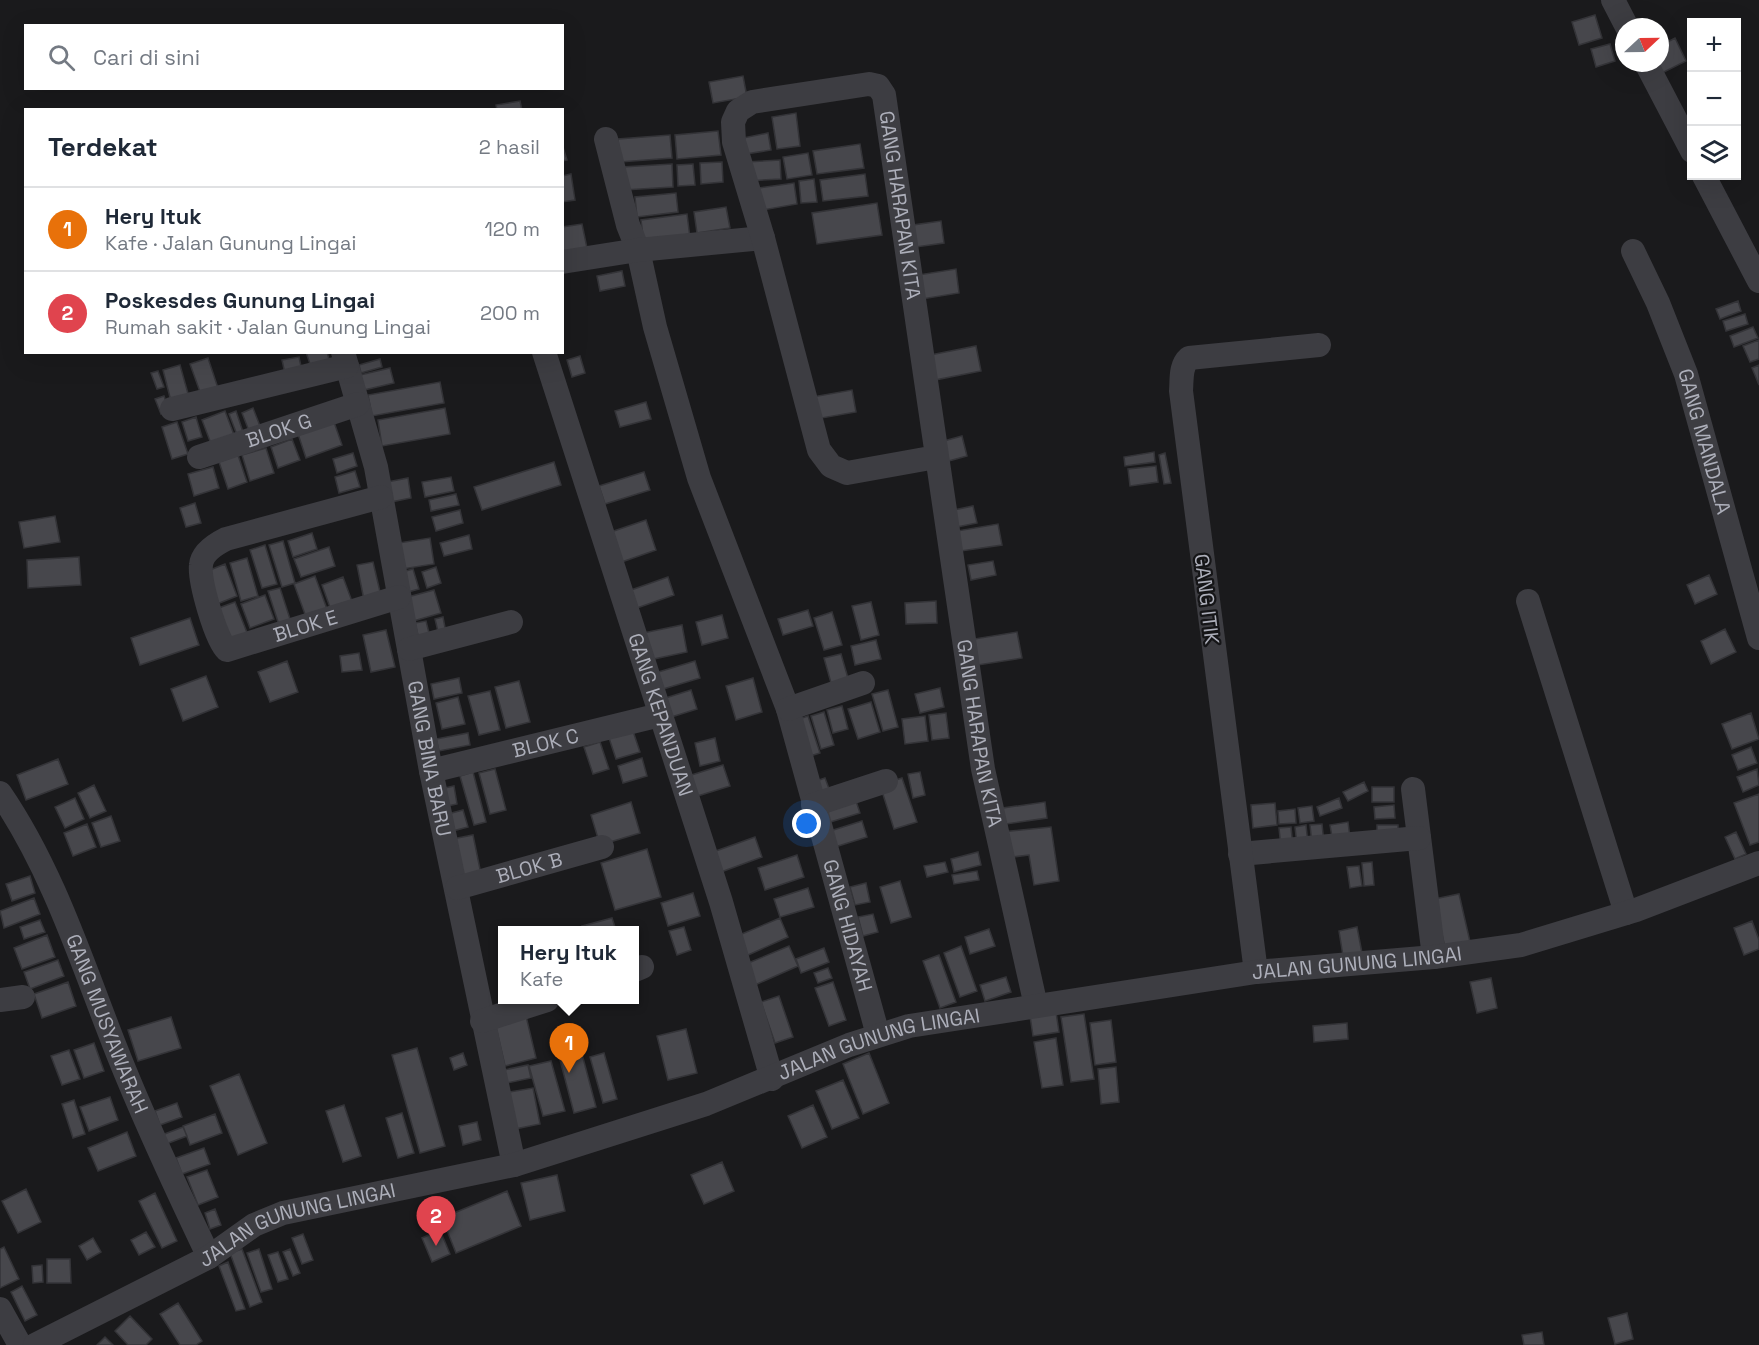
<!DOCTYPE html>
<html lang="id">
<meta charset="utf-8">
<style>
:root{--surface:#fff;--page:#f6f6f7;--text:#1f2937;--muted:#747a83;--line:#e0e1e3;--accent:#ea580c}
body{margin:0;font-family:"Space Grotesk",sans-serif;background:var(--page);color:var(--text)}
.controls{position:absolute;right:18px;top:18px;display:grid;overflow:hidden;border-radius:0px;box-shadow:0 6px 24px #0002}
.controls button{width:54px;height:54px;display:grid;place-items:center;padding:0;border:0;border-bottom:2px solid var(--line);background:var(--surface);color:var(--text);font:30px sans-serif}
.compass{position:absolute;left:1615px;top:18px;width:54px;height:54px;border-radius:50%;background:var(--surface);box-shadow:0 6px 24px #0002;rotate:68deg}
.you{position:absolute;left:807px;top:824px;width:21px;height:21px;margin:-15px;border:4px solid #fff;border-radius:50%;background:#1a73e8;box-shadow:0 0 0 9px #1a73e833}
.badge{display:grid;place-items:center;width:39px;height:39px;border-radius:50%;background:var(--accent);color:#fff;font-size:20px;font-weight:700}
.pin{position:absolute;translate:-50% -50px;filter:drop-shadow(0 2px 3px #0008)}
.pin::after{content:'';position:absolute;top:32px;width:21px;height:18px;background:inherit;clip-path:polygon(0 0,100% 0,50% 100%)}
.popup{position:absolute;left:498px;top:926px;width:141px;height:78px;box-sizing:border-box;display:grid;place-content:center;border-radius:0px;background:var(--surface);filter:drop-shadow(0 2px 4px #0005);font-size:20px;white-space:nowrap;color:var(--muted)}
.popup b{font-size:22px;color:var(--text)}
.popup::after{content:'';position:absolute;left:50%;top:100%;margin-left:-12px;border:12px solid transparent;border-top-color:var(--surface)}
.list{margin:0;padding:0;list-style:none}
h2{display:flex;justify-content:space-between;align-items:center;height:78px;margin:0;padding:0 24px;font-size:26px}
h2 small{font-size:20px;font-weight:400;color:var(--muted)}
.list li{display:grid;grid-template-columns:39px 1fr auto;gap:18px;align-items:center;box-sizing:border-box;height:84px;padding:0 24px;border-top:2px solid var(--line)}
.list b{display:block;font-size:22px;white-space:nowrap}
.list p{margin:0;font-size:20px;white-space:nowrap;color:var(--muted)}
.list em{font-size:20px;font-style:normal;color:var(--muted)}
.icon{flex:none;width:33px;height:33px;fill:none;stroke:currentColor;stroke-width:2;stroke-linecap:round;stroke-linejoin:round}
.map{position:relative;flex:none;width:1759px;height:1345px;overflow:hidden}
.search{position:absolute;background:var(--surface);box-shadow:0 6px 24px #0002;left:24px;top:24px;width:540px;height:66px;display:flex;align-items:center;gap:15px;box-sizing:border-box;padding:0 21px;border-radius:0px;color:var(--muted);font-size:22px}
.panel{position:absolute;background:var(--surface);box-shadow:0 6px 24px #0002;left:24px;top:108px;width:540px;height:246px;border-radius:0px}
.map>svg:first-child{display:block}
.building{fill:#47474c;stroke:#343438;stroke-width:1.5}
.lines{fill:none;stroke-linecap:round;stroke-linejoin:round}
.minor{stroke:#3d3d42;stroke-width:24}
.labels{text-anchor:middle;stroke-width:4.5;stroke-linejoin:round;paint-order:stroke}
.street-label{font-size:20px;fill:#adafba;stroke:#151517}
</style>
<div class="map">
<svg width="1759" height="1345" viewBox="0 0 1759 1345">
<rect width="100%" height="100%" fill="#1a1a1c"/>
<path class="building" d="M1595,15L1602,38L1579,45L1572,22Z
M1675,38L1686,61L1660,74L1655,63H1660V46Z
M1610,44L1615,61L1596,67L1591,49Z
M743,76L747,97L713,103L709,82Z
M520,101L522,110H497L496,105Z
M796,113L800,146L777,149L772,117Z
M718,131L721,155L677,159L675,135Z
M768,133L771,150L740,155L738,139Z
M670,135L672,158L620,162L618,139Z
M562,144L567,160L562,161Z
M860,144L864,168L817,174L813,151Z
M808,153L812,175L787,179L783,157Z
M780,160L781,179L747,181L746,162Z
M722,162L723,182L701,184L700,163Z
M672,164L673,187L624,190L622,167Z
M693,164L695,185L678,186L677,165Z
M571,174L575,200L562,202V176Z
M865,174L868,196L823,201L820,180Z
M814,179L817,202L801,203L799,181Z
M794,183L797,204L763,210L759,188Z
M676,193L678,212L637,217L635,197Z
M877,203L882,235L817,244L812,213Z
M726,207L730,228L697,233L694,212Z
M687,214L690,238L644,244L641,220Z
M941,221L944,243L916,247L913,225Z
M582,224L587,248L562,252V227Z
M956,269L959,293L922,299L918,275Z
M622,271L625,286L600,291L597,276Z
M1738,301L1741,311L1720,319L1716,309Z
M1745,314L1748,324L1726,331L1723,321Z
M1753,327L1758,338L1734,347L1730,336Z
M1759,340V359L1750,362L1743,346Z
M976,346L981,371L935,380L930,355Z
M306,352H327L330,363L312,370Z
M580,356L585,373L572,377L567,360Z
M299,357L302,371L285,374L282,360Z
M208,358L221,397L204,403L190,364Z
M380,359L382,367L361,373L359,365Z
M180,365L192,408L174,413L163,370Z
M1759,365V385L1752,368Z
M390,368L394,383L364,390L360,375Z
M158,371L164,387L157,389L151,373Z
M440,382L444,403L372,416L368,395Z
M852,390L856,412L816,419L812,397Z
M164,396L169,410L161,414L155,399Z
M646,402L651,419L620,427L615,411Z
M253,408L260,426L249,431L242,413Z
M445,408L450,434L382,446L378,420Z
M225,411L236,440L213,449L202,420Z
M236,411L245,438L239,440L229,414Z
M196,417L202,437L188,441L182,422Z
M177,422L188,454L172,459L162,427Z
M334,422L342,445L306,458L298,434Z
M962,436L967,456L945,462L940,442Z
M292,439L300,460L278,468L271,447Z
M266,448L274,473L250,481L242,455Z
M1154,452L1155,462L1125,466L1124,457Z
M353,453L357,466L337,473L333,459Z
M1165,453L1171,483L1164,484L1159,455Z
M238,455L247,482L228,489L219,462Z
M554,462L561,485L482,510L474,487Z
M1156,466L1158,482L1130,486L1128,469Z
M213,467L219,488L194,496L188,474Z
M355,471L360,487L339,493L335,477Z
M644,472L650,490L605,504L599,486Z
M451,477L454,491L425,497L422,482Z
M408,478L411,498L391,502L387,482Z
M456,494L459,505L431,511L429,500Z
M195,503L201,523L186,527L180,508Z
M973,506L977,523L952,528L949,511Z
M460,510L463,523L436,531L432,517Z
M55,516L60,542L24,548L19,522Z
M646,520L656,550L616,564L605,534Z
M998,524L1002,545L954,552L951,532Z
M312,533L317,549L293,557L288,541Z
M469,535L472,549L444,556L440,543Z
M430,538L434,564L396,570L392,544Z
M283,541L295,583L282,587L269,545Z
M265,545L277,584L262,588L250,550Z
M329,547L335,566L301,577L294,559Z
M79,557L81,585L28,588L27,560Z
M247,558L258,596L241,601L230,563Z
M993,561L996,575L971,580L968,565Z
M373,562L381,596L364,600L357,565Z
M225,564L237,596L217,604L205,572Z
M436,567L441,583L427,588L422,572Z
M413,569L419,589L408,592L402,572Z
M1709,575L1717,594L1695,604L1687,585Z
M315,576L327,609L306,617L294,584Z
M343,577L353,604L332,613L322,585Z
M668,577L674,595L637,608L631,590Z
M280,588L291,622L279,625L268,591Z
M434,590L441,613L410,622L404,598Z
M265,595L274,619L250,628L241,604Z
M936,601L937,623L906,624L905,603Z
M235,602L248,635L229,642L216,609Z
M871,602L879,635L861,640L852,606Z
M808,610L813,626L783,635L778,619Z
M832,612L842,645L824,650L814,618Z
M722,615L728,638L702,645L696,622Z
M443,617L447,638L440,640L435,619Z
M190,618L199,645L140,665L131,638Z
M426,621L431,641L420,644L415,623Z
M682,625L687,652L649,660L643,633Z
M1725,629L1736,652L1711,664L1701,641Z
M386,630L395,667L371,672L363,635Z
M1017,632L1022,658L978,665L974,639Z
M876,640L881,659L855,665L851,646Z
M359,653L362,670L342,672L340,656Z
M841,654L850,685L833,690L824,658Z
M287,661L298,692L270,702L258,672Z
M695,661L700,678L660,690L655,673Z
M206,676L218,707L183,721L171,689Z
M459,678L462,693L434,699L431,684Z
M753,678L762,712L736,720L726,686Z
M519,681L530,722L506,728L495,687Z
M940,688L944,707L920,713L915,694Z
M691,690L697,709L665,719L659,700Z
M888,690L898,727L883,731L872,694Z
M490,691L500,730L479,735L468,696Z
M458,697L465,724L442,729L436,703Z
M871,702L880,732L858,739L848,709Z
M842,706L848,729L833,733L827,710Z
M824,712L834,745L821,749L811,716Z
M946,713L949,738L932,740L929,715Z
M1751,713L1759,739L1732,749L1722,724Z
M808,716L820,753L807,757L796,720Z
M925,716L928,741L905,744L902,719Z
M633,731L640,752L616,759L609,738Z
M468,733L470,745L439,751L436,739Z
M715,738L720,761L700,766L695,743Z
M600,742L609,769L593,774L584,747Z
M1751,747L1757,763L1738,770L1732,755Z
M642,758L647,776L623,783L618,766Z
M58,759L68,784L26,800L17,775Z
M723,765L730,786L688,799L682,778Z
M495,769L506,810L490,814L479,773Z
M1757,769L1759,785L1743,792L1737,777Z
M473,772L486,822L474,825L460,776Z
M920,772L925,795L913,798L908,774Z
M825,778L831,794L821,797L816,781Z
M902,778L917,822L894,829L880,785Z
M1364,782L1368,791L1348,801L1343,792Z
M94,785L106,811L90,818L78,793Z
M454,786L457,804L443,807L440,789Z
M1372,787H1394V802H1372Z
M1759,794V842L1750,845L1734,803Z
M75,798L84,819L65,828L55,807Z
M1339,798L1342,808L1320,816L1317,807Z
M856,801L860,813L827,823L824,810Z
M631,802L640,833L600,845L591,815Z
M1045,802L1047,818L999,825L996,809Z
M1275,803L1277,825L1253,828L1251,805Z
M1394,805L1395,818L1375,819L1374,807Z
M1312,806L1314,821L1300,823L1298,808Z
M1295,809L1296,823L1279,824L1278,811Z
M463,810L468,827L449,832L444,815Z
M111,816L120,841L101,847L92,823Z
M862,821L867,837L835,847L830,831Z
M1348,822L1351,846L1334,849L1330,825Z
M87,824L96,847L73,856L64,833Z
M1322,824L1324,843L1312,844L1310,825Z
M1306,825L1308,844L1297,845L1295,827Z
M1377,825H1398V845H1377Z
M1051,827L1059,881L1034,885L1029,855L1005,858L1002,832Z
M1291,827L1293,847L1281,848L1279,828Z
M1736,832L1746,854L1735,859L1725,837Z
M473,835L482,879L461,883L452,839Z
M755,837L762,857L721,872L713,852Z
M647,849L661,897L615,910L601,863Z
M978,852L981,865L954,872L951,859Z
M797,855L804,877L765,890L758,868Z
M945,862L948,872L927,877L924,866Z
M1372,862L1374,885L1364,886L1362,863Z
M1359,866L1362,886L1350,888L1347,867Z
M977,871L979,880L954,884L952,875Z
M30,876L35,893L12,901L6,884Z
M900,881L911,917L891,923L880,887Z
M866,883L870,902L855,905L850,887Z
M808,888L814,907L780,917L774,899Z
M693,893L700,916L668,926L661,903Z
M1459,894L1471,946L1446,952L1434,899Z
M34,898L40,914L4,928L0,911Z
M873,914L878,932L863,936L858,917Z
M612,918L616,930H584L582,926Z
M780,918L788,937L746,956L737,936Z
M40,920L45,932L24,939L20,927Z
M1752,921L1759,940V949L1744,955L1734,928Z
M684,927L691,950L677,955L669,931Z
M1357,927L1362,953L1343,956L1339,931Z
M989,929L995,946L970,954L965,937Z
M47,935L55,957L22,969L14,948Z
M789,946L798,966L755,985L746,964Z
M961,946L977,991L960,997L944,953Z
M824,948L829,962L801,973L796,959Z
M939,955L956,1002L940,1008L923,961Z
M58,960L64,976L30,989L24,972Z
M828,968L832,978L818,983L814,973Z
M1006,977L1011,992L985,1001L980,985Z
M1491,978L1497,1008L1477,1013L1470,982Z
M68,982L76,1006L42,1018L34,994Z
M833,982L846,1020L829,1026L815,988Z
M779,996L793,1037L775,1043L761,1002Z
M1056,1012L1059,1032L1033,1036L1030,1016Z
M1084,1014L1094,1079L1071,1082L1061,1017Z
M526,1016L536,1058L505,1066L495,1023Z
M171,1017L181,1048L138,1061L128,1030Z
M1111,1020L1116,1062L1095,1065L1090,1023Z
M1347,1023L1348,1039L1314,1042L1313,1026Z
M686,1029L697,1073L668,1080L657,1036Z
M1056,1038L1063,1085L1042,1088L1034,1042Z
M94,1043L104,1071L84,1078L74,1050Z
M417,1048L445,1146L420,1153L392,1055Z
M69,1050L80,1079L62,1085L51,1056Z
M463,1053L467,1065L454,1070L450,1058Z
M604,1053L617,1099L603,1103L590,1057Z
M869,1053L889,1103L863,1114L843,1064Z
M582,1054L596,1107L574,1113L560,1060Z
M551,1061L565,1111L543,1116L529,1066Z
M528,1065L531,1078L502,1084L499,1071Z
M1116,1067L1119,1102L1101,1104L1098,1069Z
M239,1074L267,1143L238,1155L210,1086Z
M843,1080L859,1118L832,1129L816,1091Z
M533,1088L540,1124L510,1130L503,1093Z
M110,1097L118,1120L89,1131L80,1107Z
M74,1100L85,1134L73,1138L62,1104Z
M177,1103L182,1117L160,1125L155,1111Z
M344,1105L361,1156L343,1162L326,1111Z
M813,1105L827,1137L802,1148L788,1116Z
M402,1113L414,1153L398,1158L386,1118Z
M215,1114L222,1133L190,1145L183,1126Z
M477,1122L481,1140L463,1145L459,1126Z
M183,1127L187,1136L158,1147L154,1138Z
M127,1132L136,1156L98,1171L88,1148Z
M204,1148L210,1164L182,1174L176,1158Z
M722,1162L734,1191L704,1204L691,1175Z
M207,1170L218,1197L198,1205L187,1177Z
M557,1175L565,1211L530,1220L521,1183Z
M26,1189L41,1222L18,1233L2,1201Z
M507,1191L521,1226L456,1253L442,1218Z
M155,1193L177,1241L162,1248L139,1201Z
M215,1209L221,1225L210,1229L205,1213Z
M440,1230L450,1254L432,1262L422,1238Z
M146,1232L155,1247L139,1255L131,1240Z
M303,1234L313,1260L302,1264L292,1238Z
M93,1238L101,1252L87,1260L79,1246Z
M4,1247L19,1279L0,1288V1249Z
M242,1249L262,1302L250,1307L230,1253Z
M259,1249L272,1289L261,1292L247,1253Z
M290,1249L300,1273L293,1276L283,1252Z
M278,1252L288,1279L278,1282L268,1255Z
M47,1259H70L71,1283H47Z
M228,1262L245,1309L236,1311L219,1266Z
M42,1265L43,1282L33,1283L32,1266Z
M22,1286L37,1315L25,1321L11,1292Z
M178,1303L202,1341L196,1345H180L160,1314Z
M1627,1313L1633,1339L1615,1344L1608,1318Z
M130,1316L152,1339L146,1345H128L115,1331Z
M1542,1332L1544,1345H1524L1522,1335Z
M105,1337L113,1345H97Z"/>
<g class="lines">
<g class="minor">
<path d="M1613,0L1627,27"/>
<path d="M1646,63L1692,151"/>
<path id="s1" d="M606,139L628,225L638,250L655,327L699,478L788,709L878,1035"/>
<path d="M1704,176L1759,281"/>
<path id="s2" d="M1633,251L1658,303L1686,374L1759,638"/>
<path d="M562,262L638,250L763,238"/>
<path id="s3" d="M343,352L376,467L431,771L514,1165"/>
<path id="s4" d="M544,352L721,902L772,1079"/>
<path d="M172,409L347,366"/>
<path id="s5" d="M199,457L358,404"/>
<path id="s6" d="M936,457L847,473L831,466L819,450L763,238L734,142L733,122L738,111L752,102L869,84L878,86L884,95L983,769L1036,1006"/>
<path id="s7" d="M381,497L226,539C216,544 202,553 201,565C199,581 216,640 227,650L399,597"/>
<path d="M1528,601L1626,913"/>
<path d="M409,649L511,622"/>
<path d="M788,709L863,683"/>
<path id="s8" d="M431,771L660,715"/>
<path d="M1413,789L1434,957"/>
<path id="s9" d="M0,793C53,870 82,963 116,1049C144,1120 176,1188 209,1257"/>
<path d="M813,805L886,781"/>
<path d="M1240,854L1419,838"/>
<path id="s10" d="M457,888L602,847"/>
<path d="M635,970L642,967"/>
<path d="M1256,972L1181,391C1182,379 1180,366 1189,358L1319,345"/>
<path d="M0,1000L23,997"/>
<path d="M482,1021L547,1000"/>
<path d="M0,1309L20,1345"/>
<path id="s11" d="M35,1345L209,1257L254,1225L283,1213L514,1165L706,1104L849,1045L909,1026L1256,972L1434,957L1521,945L1636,910L1759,863"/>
</g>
</g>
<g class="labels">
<g class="street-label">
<text dy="7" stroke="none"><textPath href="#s6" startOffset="746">GANG HARAPAN KITA</textPath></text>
<text dy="7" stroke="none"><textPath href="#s5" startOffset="84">BLOK G</textPath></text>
<text dy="7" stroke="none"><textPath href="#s2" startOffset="204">GANG MANDALA</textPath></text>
<text transform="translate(1207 599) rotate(83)" y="7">GANG ITIK</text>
<text dy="7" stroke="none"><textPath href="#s7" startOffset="370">BLOK E</textPath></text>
<text dy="7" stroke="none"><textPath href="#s4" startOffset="381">GANG KEPANDUAN</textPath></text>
<text dy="7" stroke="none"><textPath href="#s6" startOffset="1280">GANG HARAPAN KITA</textPath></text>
<text dy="7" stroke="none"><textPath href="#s8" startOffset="118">BLOK C</textPath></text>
<text dy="7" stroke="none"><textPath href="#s3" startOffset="416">GANG BINA BARU</textPath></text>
<text dy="7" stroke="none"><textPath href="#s10" startOffset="75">BLOK B</textPath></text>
<text dy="7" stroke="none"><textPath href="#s1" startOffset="824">GANG HIDAYAH</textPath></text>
<text dy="7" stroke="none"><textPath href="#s11" startOffset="1389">JALAN GUNUNG LINGAI</textPath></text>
<text dy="7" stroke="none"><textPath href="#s9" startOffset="255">GANG MUSYAWARAH</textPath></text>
<text dy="7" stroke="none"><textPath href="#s11" startOffset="903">JALAN GUNUNG LINGAI</textPath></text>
<text dy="7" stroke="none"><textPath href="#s11" startOffset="291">JALAN GUNUNG LINGAI</textPath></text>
</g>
</g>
</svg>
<div class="controls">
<button>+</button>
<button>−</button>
<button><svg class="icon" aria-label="layers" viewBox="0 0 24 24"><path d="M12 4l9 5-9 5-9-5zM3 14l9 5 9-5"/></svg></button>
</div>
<svg class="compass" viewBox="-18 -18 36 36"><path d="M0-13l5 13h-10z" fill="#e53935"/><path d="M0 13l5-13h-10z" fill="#747a83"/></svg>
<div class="you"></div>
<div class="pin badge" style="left:569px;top:1073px;background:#e8710a">1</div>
<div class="popup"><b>Hery Ituk</b>Kafe</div>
<div class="pin badge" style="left:436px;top:1246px;background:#e0444e">2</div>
<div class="search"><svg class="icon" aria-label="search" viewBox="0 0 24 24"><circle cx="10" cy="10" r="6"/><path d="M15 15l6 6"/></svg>Cari di sini</div>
<section class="panel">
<h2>Terdekat<small>2 hasil</small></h2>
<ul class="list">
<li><span class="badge" style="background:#e8710a">1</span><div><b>Hery Ituk</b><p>Kafe · Jalan Gunung Lingai</p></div><em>120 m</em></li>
<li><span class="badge" style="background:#e0444e">2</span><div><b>Poskesdes Gunung Lingai</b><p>Rumah sakit · Jalan Gunung Lingai</p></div><em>200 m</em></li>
</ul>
</section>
</div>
